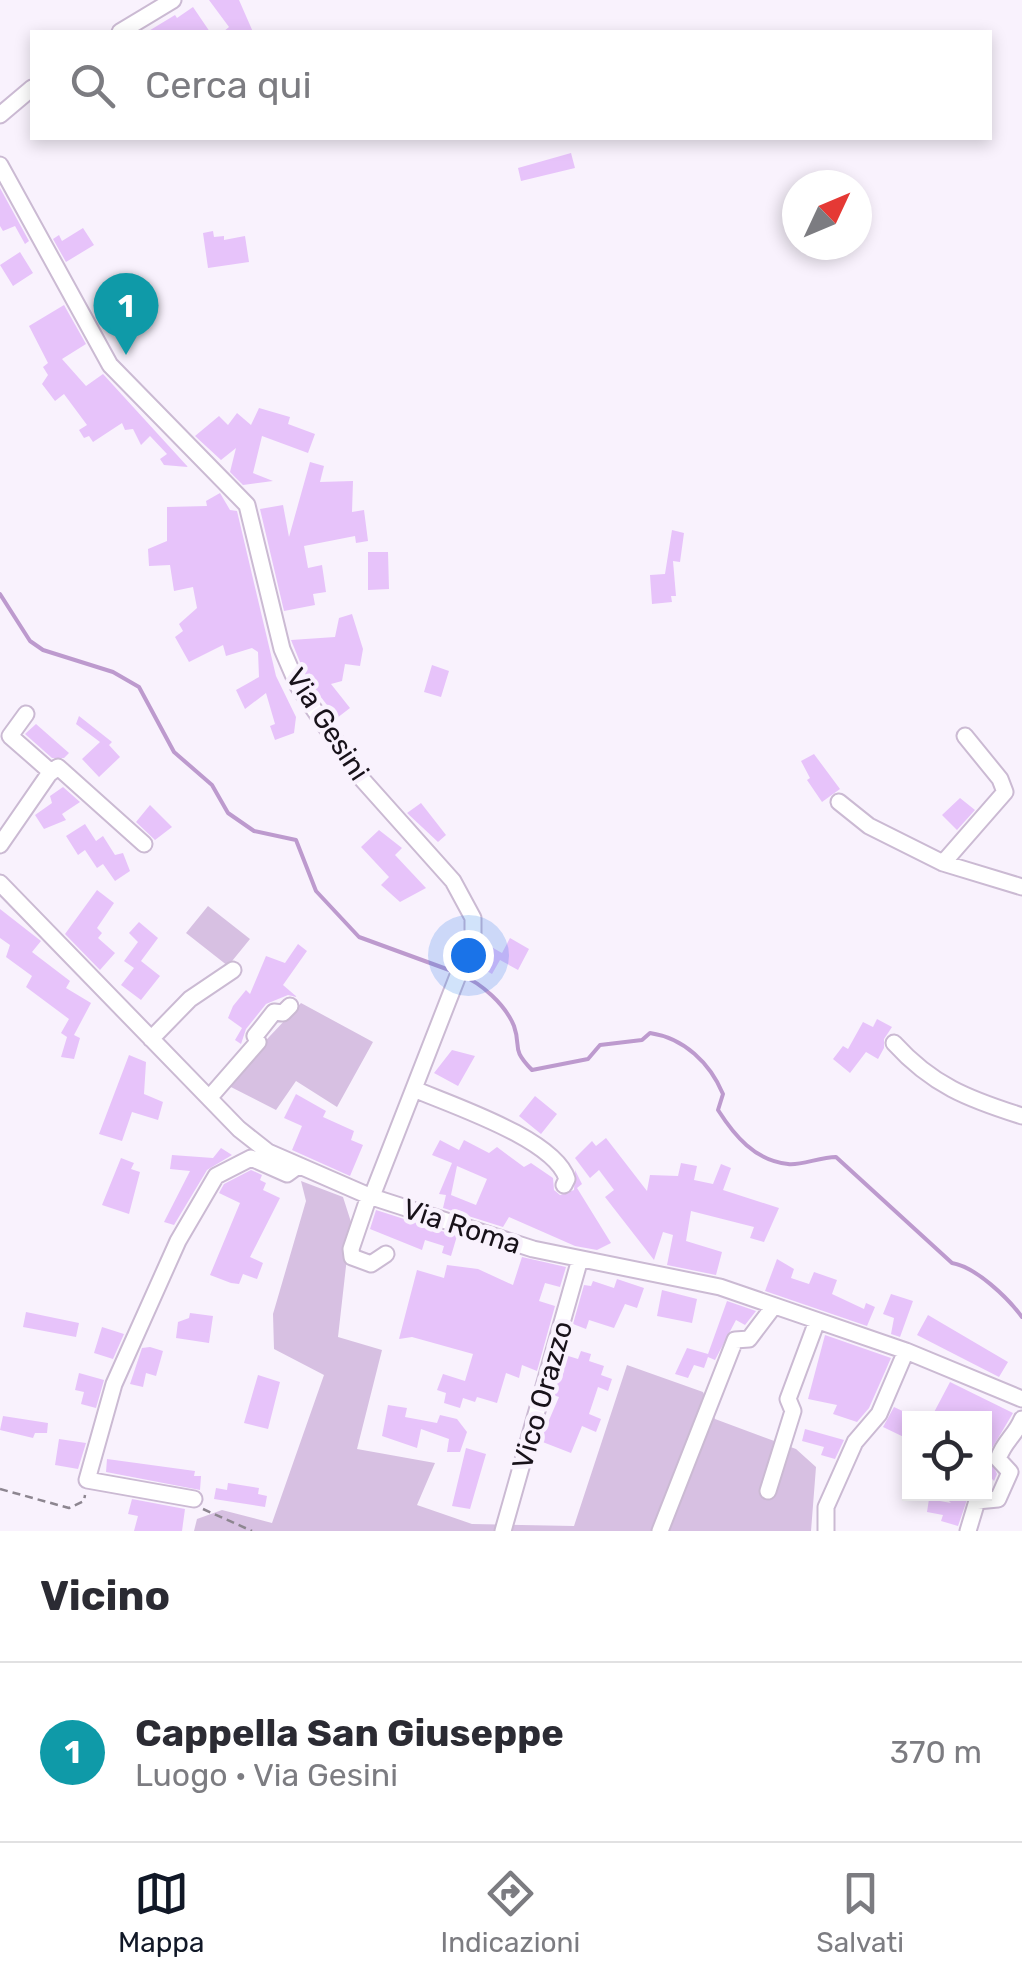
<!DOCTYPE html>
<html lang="it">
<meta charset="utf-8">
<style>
:root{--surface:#fff;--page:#f7f7f7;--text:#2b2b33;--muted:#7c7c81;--line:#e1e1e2;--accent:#111827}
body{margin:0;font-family:Rubik,sans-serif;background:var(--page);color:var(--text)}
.controls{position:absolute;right:30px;bottom:30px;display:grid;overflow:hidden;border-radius:0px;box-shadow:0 5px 15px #0003}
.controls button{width:90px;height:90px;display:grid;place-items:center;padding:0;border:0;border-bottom:2px solid var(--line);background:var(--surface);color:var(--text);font:50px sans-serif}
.compass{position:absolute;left:782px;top:170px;width:90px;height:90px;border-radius:50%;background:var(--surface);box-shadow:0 5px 15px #0003;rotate:46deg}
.you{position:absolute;left:468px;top:955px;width:35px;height:35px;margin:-25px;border:8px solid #fff;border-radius:50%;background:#1a73e8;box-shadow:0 0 0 15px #1a73e833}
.badge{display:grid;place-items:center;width:65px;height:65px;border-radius:50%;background:var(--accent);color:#fff;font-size:32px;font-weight:700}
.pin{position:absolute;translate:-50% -82px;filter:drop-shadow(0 2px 5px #0008)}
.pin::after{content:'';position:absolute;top:52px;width:35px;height:30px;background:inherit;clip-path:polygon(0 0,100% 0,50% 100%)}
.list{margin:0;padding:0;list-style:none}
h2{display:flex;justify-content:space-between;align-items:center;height:130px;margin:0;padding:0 40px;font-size:42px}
h2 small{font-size:32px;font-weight:400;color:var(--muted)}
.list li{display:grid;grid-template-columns:65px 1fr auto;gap:30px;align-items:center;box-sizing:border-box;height:180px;padding:0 40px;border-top:2px solid var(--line)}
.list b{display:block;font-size:38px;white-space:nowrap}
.list p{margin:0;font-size:32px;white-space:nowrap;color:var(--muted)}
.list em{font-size:32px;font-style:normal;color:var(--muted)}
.icon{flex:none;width:55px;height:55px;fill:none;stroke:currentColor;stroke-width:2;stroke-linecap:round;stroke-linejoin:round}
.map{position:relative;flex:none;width:1022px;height:1531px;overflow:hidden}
.search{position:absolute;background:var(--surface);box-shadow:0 5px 15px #0003;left:30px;right:30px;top:30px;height:110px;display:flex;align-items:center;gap:25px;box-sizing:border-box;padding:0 35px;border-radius:0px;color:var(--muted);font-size:38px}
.sheet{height:310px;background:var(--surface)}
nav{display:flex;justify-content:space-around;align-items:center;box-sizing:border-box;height:140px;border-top:2px solid var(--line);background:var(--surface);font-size:28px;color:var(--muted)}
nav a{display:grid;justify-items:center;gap:5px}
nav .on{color:var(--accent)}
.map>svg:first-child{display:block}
.green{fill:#d7c0e2}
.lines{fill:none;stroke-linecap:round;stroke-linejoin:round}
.stream{stroke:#bd9ace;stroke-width:4}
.building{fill:#e7c3fa;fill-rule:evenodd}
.minor-casing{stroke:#cbbad3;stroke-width:19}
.path{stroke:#8d8690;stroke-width:2.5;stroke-dasharray:8 5;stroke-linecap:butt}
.minor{stroke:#fff;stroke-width:15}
.labels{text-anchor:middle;stroke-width:9;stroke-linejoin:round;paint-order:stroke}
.street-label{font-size:28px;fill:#18121a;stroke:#f9f2fd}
</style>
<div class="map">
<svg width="1022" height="1531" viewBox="0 0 1022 1531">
<rect width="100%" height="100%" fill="#f9f2fd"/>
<path class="green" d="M208,906L250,939L228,966L186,933Z
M301,1003L373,1042L337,1107L296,1081L276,1110L225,1084Z
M301,1181L343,1197L351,1222L338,1337L382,1350L357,1449L435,1463L417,1505L472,1524L574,1526L627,1365L703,1392L715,1419L796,1449L816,1467L811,1531H194L197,1519L222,1510L272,1523L324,1375L274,1349L273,1314L306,1201Z"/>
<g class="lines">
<path class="stream" d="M0,594L30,641L43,650L113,672L139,687L174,752L212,785L228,813L254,831L296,840L316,891L359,937L452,971
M461,975C481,983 505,1004 514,1026C522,1049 510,1047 532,1070L588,1059L600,1045L642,1040L650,1033C684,1038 710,1063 723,1094L718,1110C734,1135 755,1161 788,1164C800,1166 820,1157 836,1157L952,1263C976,1267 1008,1298 1022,1317"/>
</g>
<path class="building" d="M209,0H239L253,32H223L229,27Z
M193,7L210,32H147L175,15L177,18Z
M571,153L575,168L521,181L518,168Z
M0,188L29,241L25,244L15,226L3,231L0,226Z
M83,228L94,245L66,262L53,239L59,235L62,241Z
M213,231L214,237L224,236V240L245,236L249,262L208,268L203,233Z
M20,252L33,273L13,286L0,265Z
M64,305L86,344L62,359L86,386L103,374L188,467L164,465L160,459L167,454L150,436L141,445L133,429L125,430L122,423L93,442L89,436L84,438L79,430L87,425L64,394L55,401L42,384L48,375L43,367L48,363L29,326Z
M259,408L290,417L288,424L315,434L308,453L262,436L253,473L273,481L243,485L230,472L236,448L221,460L195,436L219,416L228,425L237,413L251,425Z
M310,462L324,466L320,482L353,481L352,512L364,510L368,541L356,543L355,536L304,546L308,568L322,565L326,592L313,594L315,605L284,611L260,509L283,505L289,537Z
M220,493L230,510L237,511L276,676L296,717L294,733L275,740L270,726L275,724L266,693L245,709L236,690L259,677L258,652L252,648L226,656L223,645L189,662L175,637L183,631L179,624L197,608L193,587L174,591L170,565L149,566L148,549L167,541V507L207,506L206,501Z
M672,530L684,533L680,562L673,561L676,596H671L672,602L652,604L650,575L665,574Z
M368,552H388L389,589L368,590Z
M352,614L363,649L360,666L345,664L342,681L331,684L350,708L337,718L307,679L291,640L335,637L339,618Z
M432,665L449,671L441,697L424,692Z
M79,716L112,742L109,745L120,757L99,777L82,759L100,742L76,724Z
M36,724L69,753L64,758H52L25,734Z
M814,754L840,789L822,802L807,780L810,778L801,761Z
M63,787L80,802L62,814L66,820L44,829L35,815L52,803L50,796Z
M960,798L975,810L957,830L942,815Z
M421,803L446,835L438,842L407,813Z
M150,805L172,827L155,840L136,822Z
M85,824L96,841L103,836L115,855L123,853L130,871L115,881L103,864L97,868L85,850L78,855L66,836Z
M379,830L402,848L395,855L426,888L400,902L381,885L389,877L361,847Z
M97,890L114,903L97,928L102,933L98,938L115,953L100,970L65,934Z
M0,909L41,941L32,952L70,981L66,988L91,1003L74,1035L80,1038L74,1059L61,1057L67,1037L61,1033L69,1019L26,987L32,976L6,957L10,945L0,938Z
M139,922L158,938L141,961L160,976L141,1000L121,985L134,968L124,961L138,942L129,933Z
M510,938L529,949L518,970L500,960L492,974L475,964L486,944L502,953Z
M298,944L307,951L283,985L297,997L288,995L266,1004L246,1029L241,1044L235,1040L242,1028L228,1018L233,1006L246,990L250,994L266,956L285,963Z
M877,1019L892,1027L884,1039V1048L878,1059L866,1052L850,1073L833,1059L843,1046L848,1049L863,1022L873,1027Z
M452,1050L475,1056L458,1086L434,1073Z
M129,1055L146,1062L144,1094L163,1102L158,1120L132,1112L122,1141L99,1134Z
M296,1094L326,1111L323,1117L354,1131L351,1140L363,1145L350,1176L292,1150L302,1126L284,1118Z
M535,1096L557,1114L541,1134L519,1116Z
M606,1138L647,1191L650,1175L678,1176L681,1163L697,1166L694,1180L713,1184L721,1164L731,1168L723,1190L779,1208L764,1242L750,1238L754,1227L691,1211L686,1241L722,1252L716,1275L667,1265L673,1235L663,1232L654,1260L605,1197L614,1190L599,1170L590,1178L575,1158L592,1141L596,1146Z
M440,1140L459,1150L464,1140L489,1153L497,1147L524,1167L531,1163L553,1178L554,1190L560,1195L574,1190L575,1170L582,1184L577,1188L611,1243L597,1250L575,1246L509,1217L503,1227L443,1208L446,1195L439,1194L452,1163L432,1155ZM457,1166L487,1179L476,1205L451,1195Z
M221,1148L232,1155L207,1170L174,1225L164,1222L190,1171L170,1169L172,1155L213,1158Z
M121,1158L134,1163L131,1169L140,1172L129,1214L102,1205Z
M251,1170L262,1175L260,1180L266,1183L263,1190L280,1198L250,1257L263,1263L257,1279L243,1274L239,1284L231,1283L210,1275L240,1203L219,1193L224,1184Z
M376,1210L457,1236L451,1256L442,1253L444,1246L425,1240L422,1250L370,1229Z
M522,1257L566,1267L560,1287L545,1283L539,1301L555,1306L537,1371L522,1365L519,1378L506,1373L497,1403L477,1397L475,1402L463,1398L460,1408L444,1403L446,1393L437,1390L443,1374L465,1381L473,1354L412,1337L399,1339L417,1270L444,1278L447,1265L478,1269L513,1285Z
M777,1259L794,1269L791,1278L809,1284L814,1272L837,1280L832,1294L864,1309L866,1303L875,1307L867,1326L765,1291Z
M617,1279L644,1288L637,1308L625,1304L614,1328L589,1320L586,1329L573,1324L584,1285L591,1286L593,1281L614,1288Z
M662,1290L697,1299L692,1323L657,1316Z
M891,1294L913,1301L900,1337L891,1334L894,1318L883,1314Z
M727,1301L756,1311L745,1325L736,1320L715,1360L708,1357L704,1368L694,1365L688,1378L675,1374L687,1348L708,1354Z
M26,1312L79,1323L76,1337L23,1327Z
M190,1313L213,1316L209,1343L176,1338L178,1322L189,1318Z
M928,1315L1008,1362L999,1377L917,1335Z
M102,1327L124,1334L113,1359L94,1353Z
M825,1335L891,1358L869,1408L857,1422L833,1414L837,1405L808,1399Z
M150,1347L163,1351L156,1376L146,1373L143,1387L130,1384L142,1348Z
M581,1351L591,1354L589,1361L604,1366L601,1375L612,1379L608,1391L598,1387L589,1414L601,1419L596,1432L582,1426L571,1453L540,1441L559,1397L553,1395L565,1355L578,1359Z
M79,1373L104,1380L96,1408L81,1404L84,1392L75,1390Z
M258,1375L280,1382L268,1429L244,1423Z
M950,1382L1013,1413L988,1455L997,1474L994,1481L984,1470V1418H931Z
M388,1405L407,1408L405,1417L437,1423L440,1415L457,1419L467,1432L460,1452H447L449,1439L421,1429L417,1448L382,1436Z
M894,1407L911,1415L910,1440L883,1427Z
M3,1416L48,1423L47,1433H35L33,1438L0,1430Z
M805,1429L844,1440L835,1459L821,1455L824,1447L802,1441Z
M59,1439L86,1443L78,1469L55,1465Z
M466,1448L486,1454L470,1509L452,1506Z
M107,1459L195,1471L194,1476H201L200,1490L106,1472Z
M228,1483L259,1488L258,1494L267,1496L265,1507L214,1499L216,1488L227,1490Z
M942,1494H969L958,1526L941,1521L943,1515L927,1512L929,1499L951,1503Z
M132,1499L185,1509L182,1531H134L138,1516L128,1514Z"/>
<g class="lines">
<defs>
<path id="minor" d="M120,32L173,0
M0,115L32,88
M0,165L110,365L247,505L282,649L298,686L361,778L453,881L473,918V937L372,1196
M26,714L10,736L51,772
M965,736L1000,779L1005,792L943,863L1022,887
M839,802L869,826L943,863
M0,845L49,774L58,767L144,844
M0,883L239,1129L268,1152L369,1196L533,1249L720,1287L906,1351L1022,1399
M151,1039L190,999L233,970
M894,1043C932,1085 968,1099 1022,1116
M414,1089C451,1105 555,1139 567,1179L564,1185
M210,1097L258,1042L255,1036L274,1012L283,1013L290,1006
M369,1196L351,1249L352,1257L371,1264L386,1254
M768,1491L793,1411L788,1399L817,1321
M194,1499L87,1480L114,1384L178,1241L216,1176L251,1158L287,1174L298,1166
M503,1531L580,1259
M660,1531L735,1340L749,1339L774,1306
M826,1531V1507L855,1442L879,1414L906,1351
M968,1531L977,1501L998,1499L1010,1472L998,1459C1004,1441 1015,1436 1022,1419"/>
</defs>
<use href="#minor" class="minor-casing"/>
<path class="path" d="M0,1489L69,1508L84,1501L85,1495
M203,1509L252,1531"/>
<use href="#minor" class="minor"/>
</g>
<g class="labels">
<g class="street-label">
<text transform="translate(328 724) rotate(57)" y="10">Via Gesini</text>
<text transform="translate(462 1226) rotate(18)" y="10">Via Roma</text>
<text transform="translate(542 1395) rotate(-74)" y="10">Vico Orazzo</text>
</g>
</g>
</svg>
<div class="controls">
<button><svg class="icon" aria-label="locate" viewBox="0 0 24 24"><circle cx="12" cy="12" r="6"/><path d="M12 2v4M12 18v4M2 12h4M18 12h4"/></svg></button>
</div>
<svg class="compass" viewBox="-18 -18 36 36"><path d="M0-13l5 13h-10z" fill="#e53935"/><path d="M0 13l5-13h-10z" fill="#7c7c81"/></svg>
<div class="you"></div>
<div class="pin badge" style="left:126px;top:355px;background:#0f9aa8">1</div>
<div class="search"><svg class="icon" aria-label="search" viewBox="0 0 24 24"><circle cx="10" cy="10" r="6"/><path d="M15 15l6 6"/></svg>Cerca qui</div>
</div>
<section class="sheet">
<h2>Vicino<small></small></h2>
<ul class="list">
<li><span class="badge" style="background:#0f9aa8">1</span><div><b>Cappella San Giuseppe</b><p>Luogo · Via Gesini</p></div><em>370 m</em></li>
</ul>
</section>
<nav>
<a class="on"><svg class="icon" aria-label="map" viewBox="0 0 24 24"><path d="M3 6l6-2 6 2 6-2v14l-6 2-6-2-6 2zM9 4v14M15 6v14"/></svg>Mappa</a>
<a><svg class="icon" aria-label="directions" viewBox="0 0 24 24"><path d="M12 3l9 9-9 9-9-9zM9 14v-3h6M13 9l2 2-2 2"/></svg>Indicazioni</a>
<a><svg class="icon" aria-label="saved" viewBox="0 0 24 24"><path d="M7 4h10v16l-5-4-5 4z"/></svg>Salvati</a>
</nav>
